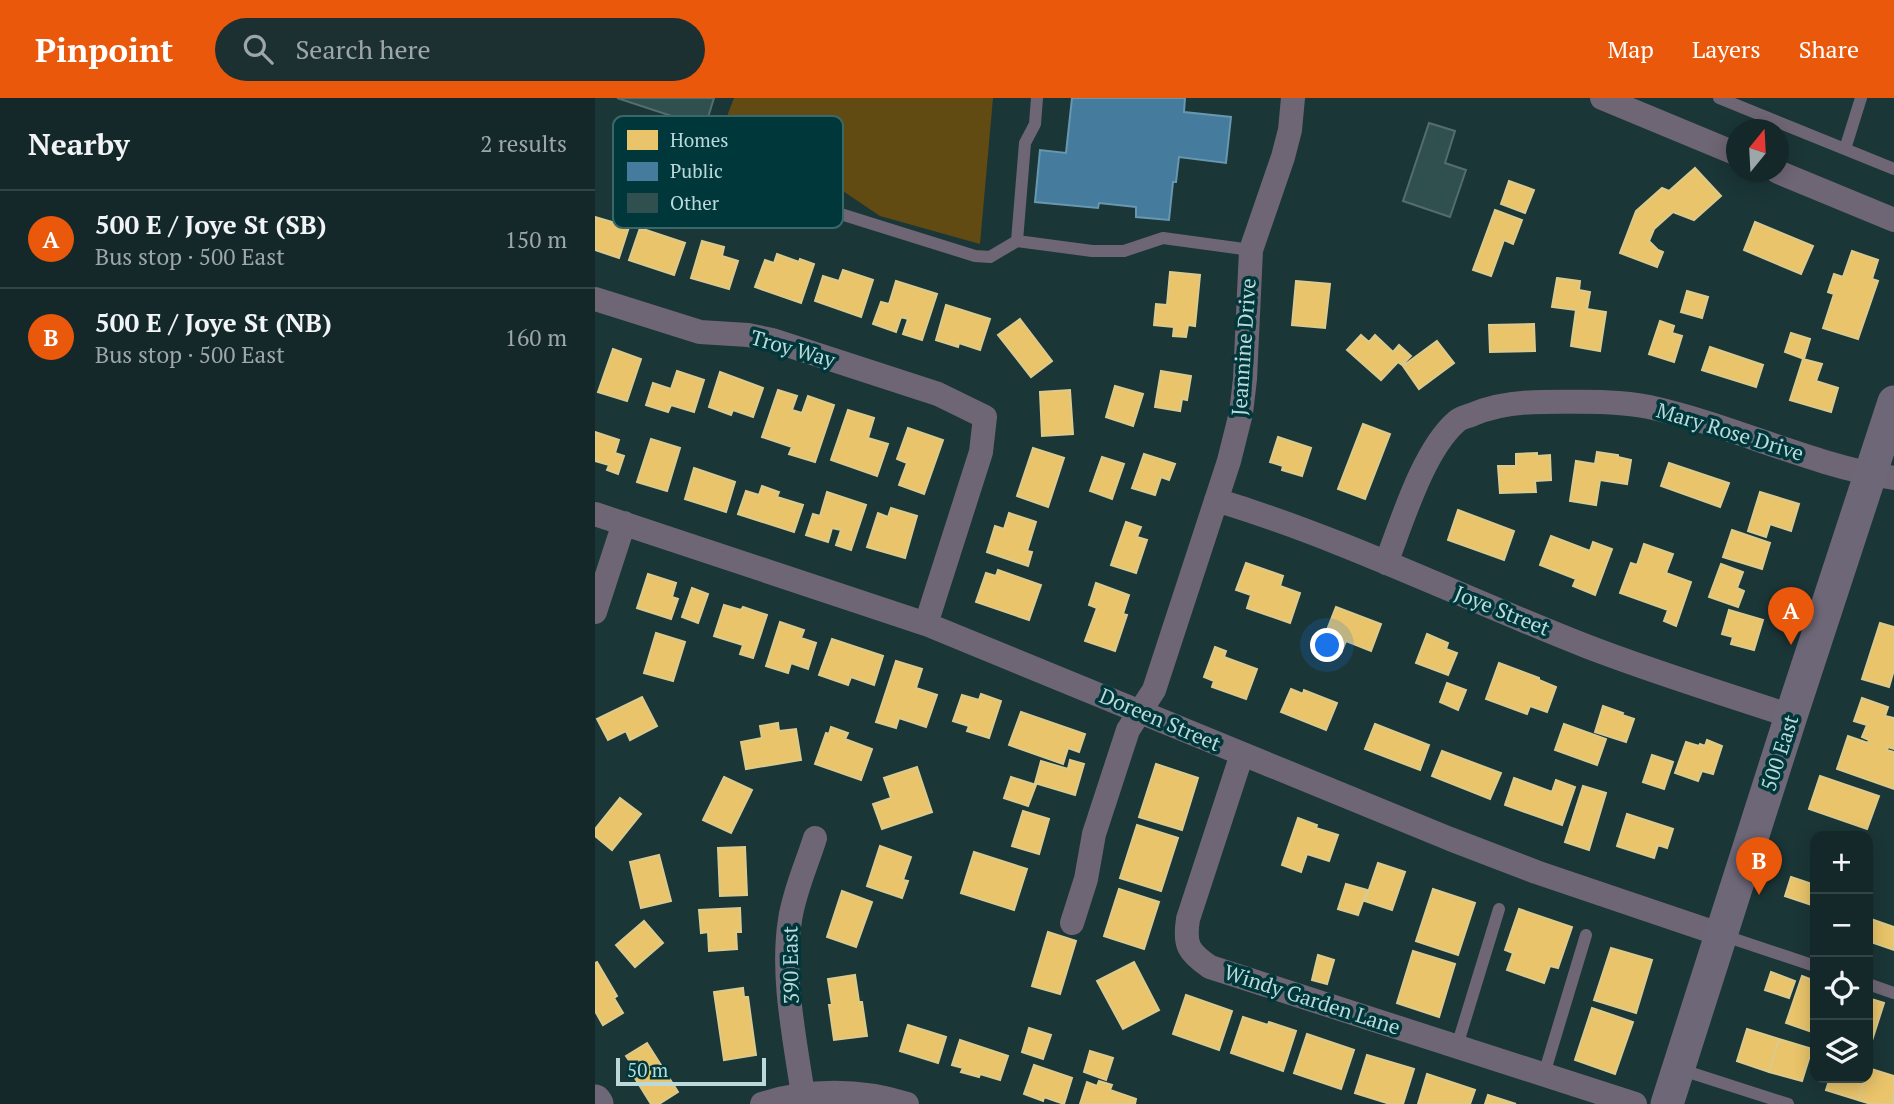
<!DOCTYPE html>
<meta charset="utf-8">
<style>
:root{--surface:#142829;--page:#1d3031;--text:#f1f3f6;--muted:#9da6a8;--line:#334446;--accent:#ea580c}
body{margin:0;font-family:"PT Serif",serif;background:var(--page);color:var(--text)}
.controls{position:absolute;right:21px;bottom:21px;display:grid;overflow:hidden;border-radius:14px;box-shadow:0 4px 18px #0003}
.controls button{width:63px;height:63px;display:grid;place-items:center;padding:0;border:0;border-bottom:2px solid var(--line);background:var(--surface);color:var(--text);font:35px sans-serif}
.compass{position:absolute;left:1131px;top:21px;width:63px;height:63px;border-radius:50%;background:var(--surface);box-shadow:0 4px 18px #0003;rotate:18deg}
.scale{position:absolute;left:21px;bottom:18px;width:150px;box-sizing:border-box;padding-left:7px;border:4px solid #bbd9db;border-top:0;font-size:19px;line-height:24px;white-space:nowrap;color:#bbd9db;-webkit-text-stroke:5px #00373a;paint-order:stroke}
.you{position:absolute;left:733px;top:548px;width:24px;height:24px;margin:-18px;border:5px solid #fff;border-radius:50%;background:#1a73e8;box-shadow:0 0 0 10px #1a73e833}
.badge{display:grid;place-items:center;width:46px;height:46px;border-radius:50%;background:var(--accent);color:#fff;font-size:23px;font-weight:700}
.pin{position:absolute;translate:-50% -58px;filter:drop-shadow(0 2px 4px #0008)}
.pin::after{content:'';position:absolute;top:37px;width:24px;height:21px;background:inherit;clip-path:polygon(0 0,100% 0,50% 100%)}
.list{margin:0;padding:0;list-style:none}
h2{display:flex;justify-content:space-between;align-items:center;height:91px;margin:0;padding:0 28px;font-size:30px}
h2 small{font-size:23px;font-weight:400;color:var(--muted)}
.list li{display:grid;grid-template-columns:46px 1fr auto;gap:21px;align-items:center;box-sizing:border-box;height:98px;padding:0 28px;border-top:2px solid var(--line)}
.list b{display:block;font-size:26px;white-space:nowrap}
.list p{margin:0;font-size:23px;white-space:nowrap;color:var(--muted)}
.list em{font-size:23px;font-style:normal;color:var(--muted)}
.icon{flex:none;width:38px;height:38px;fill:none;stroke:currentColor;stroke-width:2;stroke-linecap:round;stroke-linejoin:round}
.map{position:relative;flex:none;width:1299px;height:1006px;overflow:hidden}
header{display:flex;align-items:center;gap:42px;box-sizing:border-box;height:98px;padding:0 35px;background:var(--accent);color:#fff}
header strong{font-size:33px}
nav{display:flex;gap:38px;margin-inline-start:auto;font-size:24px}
.search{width:490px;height:63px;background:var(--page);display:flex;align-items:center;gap:18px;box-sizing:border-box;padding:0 24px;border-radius:38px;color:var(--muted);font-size:26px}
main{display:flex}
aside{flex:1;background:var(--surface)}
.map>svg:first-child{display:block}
.green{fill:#614b12}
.homes{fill:#e9c46a;stroke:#dbca8c;stroke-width:2}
.public{fill:#457b9d;stroke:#6897b0;stroke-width:2}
.building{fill:#30504f;stroke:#556d6b;stroke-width:2}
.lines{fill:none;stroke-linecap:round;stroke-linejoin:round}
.lane{stroke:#6f6675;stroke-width:12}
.street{stroke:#6f6675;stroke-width:24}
.secondary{stroke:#6d6778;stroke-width:33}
.labels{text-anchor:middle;stroke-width:7;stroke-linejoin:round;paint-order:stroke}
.street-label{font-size:21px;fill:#bbd9db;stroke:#00373a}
.key{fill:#00373a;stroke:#38686a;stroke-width:2}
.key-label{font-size:19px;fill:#bbd9db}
</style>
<header>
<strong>Pinpoint</strong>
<div class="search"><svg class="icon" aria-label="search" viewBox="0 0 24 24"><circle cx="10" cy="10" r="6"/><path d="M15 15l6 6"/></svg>Search here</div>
<nav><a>Map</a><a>Layers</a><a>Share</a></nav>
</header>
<main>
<aside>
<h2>Nearby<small>2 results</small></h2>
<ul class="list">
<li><span class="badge">A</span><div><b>500 E / Joye St (SB)</b><p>Bus stop · 500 East</p></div><em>150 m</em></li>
<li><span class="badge">B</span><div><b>500 E / Joye St (NB)</b><p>Bus stop · 500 East</p></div><em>160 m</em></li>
</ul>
</aside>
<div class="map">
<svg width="1299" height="1006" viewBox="0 0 1299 1006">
<rect width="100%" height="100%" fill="#1b3637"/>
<path class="green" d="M139,0H398L385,146L285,118L233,83L217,65L127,31Z"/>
<path class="homes" d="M1100,70L1126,98L1099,122L1078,114L1059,131L1054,143L1063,152L1068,154L1062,169L1025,155L1041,113L1067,90L1074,93Z
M914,83L939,92L930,115L906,106Z
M900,112L927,122L918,146L909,142L896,178L878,172Z
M0,119L34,129L24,160L0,152Z
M1160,124L1218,148L1206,176L1149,152Z
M45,130L90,145L79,177L34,162Z
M107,143L129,149L127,158L143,163L134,191L96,180Z
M1257,153L1283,162L1277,181L1283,183L1263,241L1228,230L1239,196L1233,194L1239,176L1248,179Z
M182,156L204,164L205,161L219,166L206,205L160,189L170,162L179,165Z
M248,172L278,182L266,219L220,203L228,178L244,183Z
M575,174L605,177L600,228L593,227L591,239L578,238L579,229L559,227L561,206L572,207Z
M962,180L985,183L984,192L995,194L992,211L1011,214L1005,253L976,248L981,212L957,209Z
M301,183L342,196L327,242L308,236L313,221L306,219L301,234L278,226L286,204L294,206Z
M701,183L735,186L730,230L697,227Z
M1092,193L1113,199L1107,220L1086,214Z
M351,207L395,221L385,252L364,245L363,249L341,242Z
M425,221L457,263L436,279L403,237Z
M1065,223L1079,228L1077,235L1087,238L1079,264L1054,256Z
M939,226L940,253L895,254L894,227Z
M1196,235L1215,241L1209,261L1190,254Z
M766,237L774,244L780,237L798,254L804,247L816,258L807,267L803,264L786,282L752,252Z
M842,243L859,265L824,291L808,268Z
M1115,249L1168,267L1161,289L1107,272Z
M18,251L46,261L32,303L3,294Z
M1208,261L1227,266L1221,283L1243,290L1236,314L1195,302Z
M82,273L109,282L99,314L76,307L73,314L51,307L58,285L76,291Z
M566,273L596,278L592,302L587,301L585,313L560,309Z
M125,274L168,290L158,319L138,312L136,317L114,309Z
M520,288L548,296L538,328L511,319Z
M183,292L202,298L197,312L207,315L213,298L239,307L220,364L194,356L197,349L167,339Z
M475,292L478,336L447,338L445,294Z
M253,312L279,320L273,340L293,346L282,378L236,362Z
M768,326L795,336L770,401L743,391Z
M313,330L348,342L329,396L304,387L312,365L302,361Z
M0,334L24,342L20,355L29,358L23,376L12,372L14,367L0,363Z
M683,339L716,350L707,378L687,372L688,368L675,364Z
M56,341L85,350L72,393L42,384Z
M438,350L469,360L453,409L422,398Z
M1002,354L1023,357V359L1036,362L1032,386L1005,382L1001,407L975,403L981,363L1000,366Z
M942,355V358L955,357L956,382L940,383L941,394L905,395L903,368H921V356Z
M549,356L580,366L574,382L566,379L560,397L537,390Z
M507,359L529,366L517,401L495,393Z
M1074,365L1134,385L1125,409L1066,388Z
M99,370L140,384L131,414L90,401Z
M167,388L184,394L182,399L208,407L199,434L143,416L151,393L164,397Z
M232,394L271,407L256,452L241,447L246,432L237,430L233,444L211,437L218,416L225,418Z
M1165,394L1204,406L1196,433L1175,426L1171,439L1153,433Z
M296,410L322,418L310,460L272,449L283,415L293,419Z
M863,412L919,433L909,462L853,442Z
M414,415L441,424L432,453L437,454L433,468L392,454L400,428L409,431Z
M531,424L546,429L542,439L552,442L541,475L516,467Z
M1137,432L1175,445L1167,471L1128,459Z
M956,438L995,453L998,444L1017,451L1000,497L978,488L981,481L945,467Z
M1049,446L1078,456L1071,475L1096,484L1081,528L1069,523L1073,512L1025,495L1036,465L1042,467Z
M651,465L688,478L685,488L705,495L695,525L652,510L656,497L641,492Z
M1126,466L1148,474L1142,490L1149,493L1143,509L1114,499Z
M403,472L446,487L434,522L381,504L391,475L401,478Z
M53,476L81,485L77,499L83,501L76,521L42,510Z
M501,485L534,497L528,516L532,517L520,553L490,543L502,510L494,507Z
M97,490L113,496L103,525L87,519Z
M129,507L146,512L148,509L172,517L158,560L145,556L148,547L119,538Z
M741,509L786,526L776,553L751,543L748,550L728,542Z
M1134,512L1168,522L1159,552L1136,546L1138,539L1127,536Z
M185,524L209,532L206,540L221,545L213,571L196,565L193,575L171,568Z
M1285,525L1299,529V572L1294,589L1267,581Z
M61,535L90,544L78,583L49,575Z
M832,536L853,545L851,551L862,555L853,577L821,565Z
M237,541L288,558L279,587L256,579L253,587L224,577Z
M620,549L631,553L629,559L662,571L651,601L617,589L619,583L609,579Z
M301,563L327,571L321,590L342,597L331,629L304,620L301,630L281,624Z
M904,565L944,580V582L961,589L952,614L935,608L932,616L891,601Z
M852,585L871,592L863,612L845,604Z
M696,591L708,596L709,592L742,605L731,632L686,614Z
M386,596L406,603L394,640L372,633L374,628L358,623L367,597L384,602Z
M47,599L62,628L35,642L31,633L13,642L2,621Z
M1267,600L1293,609L1290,618L1299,620V651L1293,649L1292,652L1299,654V691L1242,671L1253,638L1273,645L1274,642L1267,639L1272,627L1259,623Z
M1008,608L1028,615L1027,617L1039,621L1031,644L1000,634Z
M426,614L490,636L484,654L473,650L468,666L414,647Z
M183,625L184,633L201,631L206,662L151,671L146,644L167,640L165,628Z
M780,626L834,647L825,672L770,651Z
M969,626L1011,641L1002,667L960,652Z
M236,629L253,635L250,641L277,651L266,682L220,666L231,635L234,636Z
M1112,642L1127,648L1118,676L1107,673L1103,683L1080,675L1091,644L1104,648L1105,646L1110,648Z
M847,653L906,675L895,701L837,678Z
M1057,657L1078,664L1069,691L1048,684Z
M475,662L489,666L480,697L440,685L446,663L473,671Z
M561,666L603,680L587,732L544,719Z
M322,669L337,714L287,731L278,706L296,700L289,680Z
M1225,678L1284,698L1272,731L1214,711Z
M129,679L157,692L136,735L108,722Z
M416,679L441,687L433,708L409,700Z
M919,680L957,694L961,682L980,689L967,727L910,707Z
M988,688L1011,695L994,752L970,744Z
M25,700L46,716L17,752L0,738V731Z
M428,713L454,721L444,756L417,748Z
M1032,716L1078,731L1072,750L1063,747L1059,760L1022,748Z
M703,720L722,727L721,730L743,737L734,763L712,756L706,774L687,767Z
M542,727L583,740L566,793L525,780Z
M285,748L316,759L308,782L313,783L307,800L272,788Z
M150,749L152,797L125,798L123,750Z
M379,754L432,771L419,812L366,795Z
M64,757L76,803L46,810L35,764Z
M783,765L810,774L797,812L770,803Z
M1196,779L1220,787V808L1190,798Z
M751,786L772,792L763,817L743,811Z
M524,791L564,804L549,851L509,838Z
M838,791L880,805L863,857L821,843Z
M247,793L277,804L261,849L232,839Z
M145,810L146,834H141L142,851L114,853L113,834L106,835L104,812Z
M924,811L977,829L963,870L955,868L949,885L912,872L918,855L910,852Z
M1273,820L1299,829V852L1273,843Z
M49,823L68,845L40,869L21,847Z
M453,834L481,843L465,896L437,888Z
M1016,850L1057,862L1041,915L999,902Z
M818,853L860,866L844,919L802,905Z
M723,857L739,862L732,886L717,882Z
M2,864L22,898L19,900L28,915L8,927L0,913V865Z
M539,864L564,912L528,931L502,883Z
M1176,874L1200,883L1194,900L1170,892Z
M260,877L264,904H267L272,938L239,942L234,907H237L233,881Z
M1207,878L1220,883V925L1217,934L1191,925Z
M148,890L149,899H153L161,957L129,962L119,894Z
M591,897L637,913L624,952L578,936Z
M1273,900L1289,905L1274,952L1273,951Z
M997,910L1038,924L1020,976L980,962Z
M648,919L673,927L674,924L701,933L688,973L636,955Z
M313,927L351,939L343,965L305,953Z
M434,930L456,937L448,961L427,954Z
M1152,931L1184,941L1174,974L1142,963Z
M712,936L759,952L746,991L699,975Z
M1184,941L1217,951L1207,983L1174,974Z
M365,942L413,958L405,982L385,976L384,979L366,974L368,970L357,967Z
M52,945L83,994L64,1006H56L38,977L42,974L31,958Z
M495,953L518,960L511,982L489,974Z
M772,957L819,971L808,1006H795L760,995Z
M439,967L477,980L469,1006L449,999L448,1003L429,996Z
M1273,970L1299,978L1298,1006H1276L1263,1002L1270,980H1273Z
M832,976L880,992L875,1006H823Z
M1235,980H1270L1263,1002L1231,992Z
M504,983L517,987L515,992L541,1001L540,1006H485L492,984L502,988Z
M893,997L921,1006H890Z"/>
<path class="public" d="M477,0H590L589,14L636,19L631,65L584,59L581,84H578L574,122L541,119V109L504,105L503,110L440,104L445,52L471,55Z"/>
<path class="building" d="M22,0H119L110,29Z
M834,25L860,33L850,65L871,72L855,119L808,103Z"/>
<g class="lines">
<path class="lane" d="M1124,0L1299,71
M1250,51L1266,0
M236,113L380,158L395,159L422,143L497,153H529L568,140L656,152
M422,143L430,45L440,26L442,0
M1127,837L1220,868
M1273,886L1299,895
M862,948L904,811
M1084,971L1193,1006
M949,976L991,837"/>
<path class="street" d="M1007,0L1142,56
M1183,74L1299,122
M0,201L105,234L153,237L177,242L343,296L390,319L386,354L331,526
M621,402C747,440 868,500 991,548C1058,574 1127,595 1196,618
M0,416L331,526L855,741L941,774L1127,837
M791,465C807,424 828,353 861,324C865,320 871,319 876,317C899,307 923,304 948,304C982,304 1021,302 1054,309C1137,327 1215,367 1299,380
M0,514L29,425
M647,656L593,821C589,847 593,854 615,869L1040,1006
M477,825L491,781L499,736L533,632L559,592L634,363L646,315L650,281L656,152L688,59L695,32L698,0
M208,997C200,942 186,877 195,822C199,794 212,766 220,740
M167,1006C212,991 266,991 312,1006"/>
<path class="secondary" d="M0,1003L2,1006
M1072,1006L1196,618L1299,304"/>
</g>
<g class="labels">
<g class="street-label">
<text transform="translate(649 249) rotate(-86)" y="7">Jeannine Drive</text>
<text transform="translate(198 251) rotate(16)" y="7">Troy Way</text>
<text transform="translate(1135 334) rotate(17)" y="7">Mary Rose Drive</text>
<text transform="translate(907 513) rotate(22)" y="7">Joye Street</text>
<text transform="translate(565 622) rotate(23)" y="7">Doreen Street</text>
<text transform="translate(1185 655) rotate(-72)" y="7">500 East</text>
<text transform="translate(196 867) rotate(-91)" y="7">390 East</text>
<text transform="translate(717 902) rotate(18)" y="7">Windy Garden Lane</text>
</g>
</g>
<rect x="18" y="18" width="230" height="112" rx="10" class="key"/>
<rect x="32" y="32" width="31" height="20" fill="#e9c46a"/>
<rect x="32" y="64" width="31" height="19" fill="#457b9d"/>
<rect x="32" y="95" width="31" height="20" fill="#30504f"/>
<g class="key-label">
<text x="75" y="49">Homes</text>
<text x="75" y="80">Public</text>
<text x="75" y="112">Other</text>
</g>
</svg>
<div class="controls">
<button>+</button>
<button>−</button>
<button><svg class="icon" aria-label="locate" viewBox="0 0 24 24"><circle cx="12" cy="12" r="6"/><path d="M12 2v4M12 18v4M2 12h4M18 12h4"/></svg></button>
<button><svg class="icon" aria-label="layers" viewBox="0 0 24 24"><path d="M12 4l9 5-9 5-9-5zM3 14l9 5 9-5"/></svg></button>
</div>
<svg class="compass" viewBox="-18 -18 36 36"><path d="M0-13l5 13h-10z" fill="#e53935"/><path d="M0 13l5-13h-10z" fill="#9da6a8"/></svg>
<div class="scale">50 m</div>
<div class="you"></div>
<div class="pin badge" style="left:1196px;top:547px">A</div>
<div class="pin badge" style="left:1164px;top:797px">B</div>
</div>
</main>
